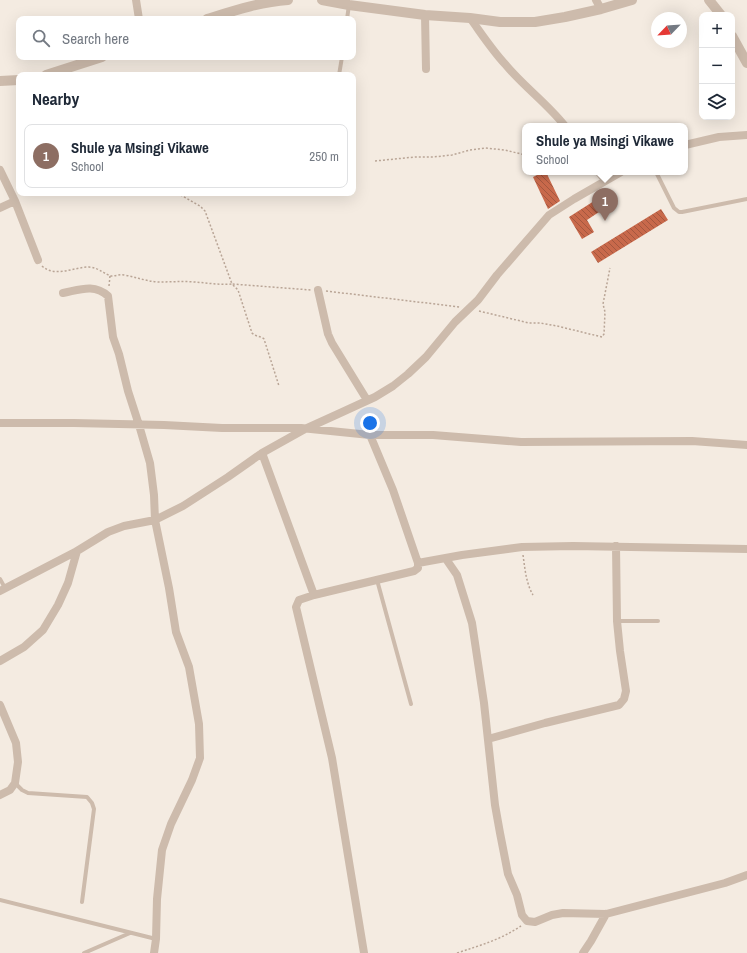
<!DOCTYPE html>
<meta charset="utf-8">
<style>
:root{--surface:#fff;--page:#f2f2f3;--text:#1f2937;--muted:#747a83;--line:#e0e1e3;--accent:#b45309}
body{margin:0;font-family:"Archivo Narrow",sans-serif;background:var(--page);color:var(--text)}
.controls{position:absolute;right:12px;top:12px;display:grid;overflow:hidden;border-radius:8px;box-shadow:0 4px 16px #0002}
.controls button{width:36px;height:36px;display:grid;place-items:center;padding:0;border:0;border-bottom:1px solid var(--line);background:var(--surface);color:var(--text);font:20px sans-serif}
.compass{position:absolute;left:651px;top:12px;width:36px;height:36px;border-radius:50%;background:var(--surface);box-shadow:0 4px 16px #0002;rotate:245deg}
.you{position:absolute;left:370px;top:423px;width:14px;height:14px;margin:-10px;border:3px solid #fff;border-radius:50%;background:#1a73e8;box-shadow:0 0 0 6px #1a73e833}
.badge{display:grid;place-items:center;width:26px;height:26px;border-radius:50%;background:var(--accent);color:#fff;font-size:13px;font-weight:700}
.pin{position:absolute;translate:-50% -33px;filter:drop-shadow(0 1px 2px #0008)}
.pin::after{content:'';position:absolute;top:21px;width:14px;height:12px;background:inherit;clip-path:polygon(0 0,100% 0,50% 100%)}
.popup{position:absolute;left:522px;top:123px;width:166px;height:52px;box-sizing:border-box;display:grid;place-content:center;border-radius:8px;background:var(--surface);filter:drop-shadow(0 1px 3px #0005);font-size:13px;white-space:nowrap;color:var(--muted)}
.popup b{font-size:15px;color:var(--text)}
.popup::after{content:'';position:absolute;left:50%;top:100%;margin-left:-8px;border:8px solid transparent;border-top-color:var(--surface)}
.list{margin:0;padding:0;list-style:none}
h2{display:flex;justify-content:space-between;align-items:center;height:52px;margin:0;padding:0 16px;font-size:17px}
h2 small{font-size:13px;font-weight:400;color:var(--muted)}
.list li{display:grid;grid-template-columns:26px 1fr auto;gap:12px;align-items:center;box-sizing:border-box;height:64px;margin:0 8px 8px;padding:0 8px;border:1px solid var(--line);border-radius:8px}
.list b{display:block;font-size:15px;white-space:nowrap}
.list p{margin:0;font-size:13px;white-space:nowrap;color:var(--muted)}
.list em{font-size:13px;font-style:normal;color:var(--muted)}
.icon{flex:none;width:22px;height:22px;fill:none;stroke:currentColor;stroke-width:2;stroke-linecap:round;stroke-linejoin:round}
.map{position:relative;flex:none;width:747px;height:953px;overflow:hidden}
.search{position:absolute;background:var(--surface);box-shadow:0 4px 16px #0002;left:16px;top:16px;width:340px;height:44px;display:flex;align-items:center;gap:10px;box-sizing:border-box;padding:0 14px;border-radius:8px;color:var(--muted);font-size:15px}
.panel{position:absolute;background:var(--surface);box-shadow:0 4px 16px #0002;left:16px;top:72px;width:340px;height:124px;border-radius:8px}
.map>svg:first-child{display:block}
.building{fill:url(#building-back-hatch)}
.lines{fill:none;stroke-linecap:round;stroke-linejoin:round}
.path{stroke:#b9a596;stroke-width:1.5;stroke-dasharray:2 2;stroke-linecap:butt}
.service{stroke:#cdbbac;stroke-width:4}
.minor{stroke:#cdbbac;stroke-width:8}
.tertiary{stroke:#cdbbac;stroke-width:10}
</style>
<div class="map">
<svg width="747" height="953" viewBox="0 0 747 953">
<defs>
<pattern id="building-back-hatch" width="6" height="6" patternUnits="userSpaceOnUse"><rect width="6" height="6" fill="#c8694b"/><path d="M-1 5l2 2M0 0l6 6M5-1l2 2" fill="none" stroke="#a4573f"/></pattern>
</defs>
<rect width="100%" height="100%" fill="#f4ebe1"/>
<path class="building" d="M543,172H546L560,201L548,209L533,177Z
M605,194L611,204L587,220L594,232L582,239L569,217Z
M661,209L668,220L598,263L591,252Z"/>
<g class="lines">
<path class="path" d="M375,161L415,157H433L452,155L470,150L485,148L505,150L525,155
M563,172H565
M177,193L200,206L205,211L232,284L311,290
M42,266C55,278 74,267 89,267C100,268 105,275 112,276C116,276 120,274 124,275C136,277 145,281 158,282C170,282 182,281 195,282C207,283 219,285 232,284L238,290L252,333C256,337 261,336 264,339L279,386
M109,286L110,276
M326,291L460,307
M479,311L529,323H540L557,326L602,337L604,334L605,312L603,304L610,268
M523,555C525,569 526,583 533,595
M457,953C481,945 500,940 521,926"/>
<path class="service" d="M347,19L349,5
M339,75L342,57
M656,172L674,208L679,212H682L747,199
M0,579L5,588
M377,580L411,704
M617,621H658
M15,783L22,790L28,793L87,797L92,803L94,809L82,902
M0,900L156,939
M84,953L130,933"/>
<path class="minor" d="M136,0L139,19
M596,0L601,9
M425,15L426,69
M470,18C481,33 492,50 505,64C523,86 547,103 565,126
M685,145L719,137L747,135
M0,170L15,201L38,260
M599,172L605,180
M0,208L15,201
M318,290L328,334L332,343L367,400
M63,293C79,290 94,283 108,296L113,337L119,354L128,391L139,425L150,463L154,495L155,520L169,588L176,632L189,667L199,724L200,758L192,780L171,824L162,850L157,899L156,939L154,953
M0,423H74L164,425L222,428H301L370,435H433L521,442L692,441L747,445
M262,453L314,595
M446,559L457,575L472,623L484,703L495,805L500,833L508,874L517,895L522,915L527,921L535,922L552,915L563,913L606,914L725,883L747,875
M418,563L462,555L522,547L573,546L747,549
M0,591L77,551L108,532L124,526L155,520L183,506L228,477L262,453L305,429L338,414L375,397L393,386L408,374L426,357L455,322L478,300L497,275L549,215L574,199L621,172
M0,661L24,647L43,630L58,605L68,583L77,551
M0,705L16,743L18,762L15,783L10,790L0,795
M488,739L545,723L619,705L624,699L626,691L620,651L617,621L616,546
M364,953L332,758L296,607L299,600L314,595L414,571L418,568V563L393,490L370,435
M583,953L591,941L606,914"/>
<path class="tertiary" d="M322,0L349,5L425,15L470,18L500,22H535L565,17L601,9L632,0
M709,0L721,15
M207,19C233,11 260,2 288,0
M732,36L747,63
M46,75L102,57
M0,81L19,80"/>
</g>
</svg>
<div class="controls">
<button>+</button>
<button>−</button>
<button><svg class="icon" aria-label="layers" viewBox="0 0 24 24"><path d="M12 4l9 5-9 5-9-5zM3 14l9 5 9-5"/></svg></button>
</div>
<svg class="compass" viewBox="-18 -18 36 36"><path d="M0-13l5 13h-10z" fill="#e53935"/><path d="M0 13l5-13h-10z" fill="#747a83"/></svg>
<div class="you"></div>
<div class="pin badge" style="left:605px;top:221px;background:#8d6e63">1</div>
<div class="popup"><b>Shule ya Msingi Vikawe</b>School</div>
<div class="search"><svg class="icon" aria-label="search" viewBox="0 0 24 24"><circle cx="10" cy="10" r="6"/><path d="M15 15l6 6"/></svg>Search here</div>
<section class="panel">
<h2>Nearby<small></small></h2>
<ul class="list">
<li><span class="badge" style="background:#8d6e63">1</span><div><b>Shule ya Msingi Vikawe</b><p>School</p></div><em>250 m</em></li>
</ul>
</section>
</div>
